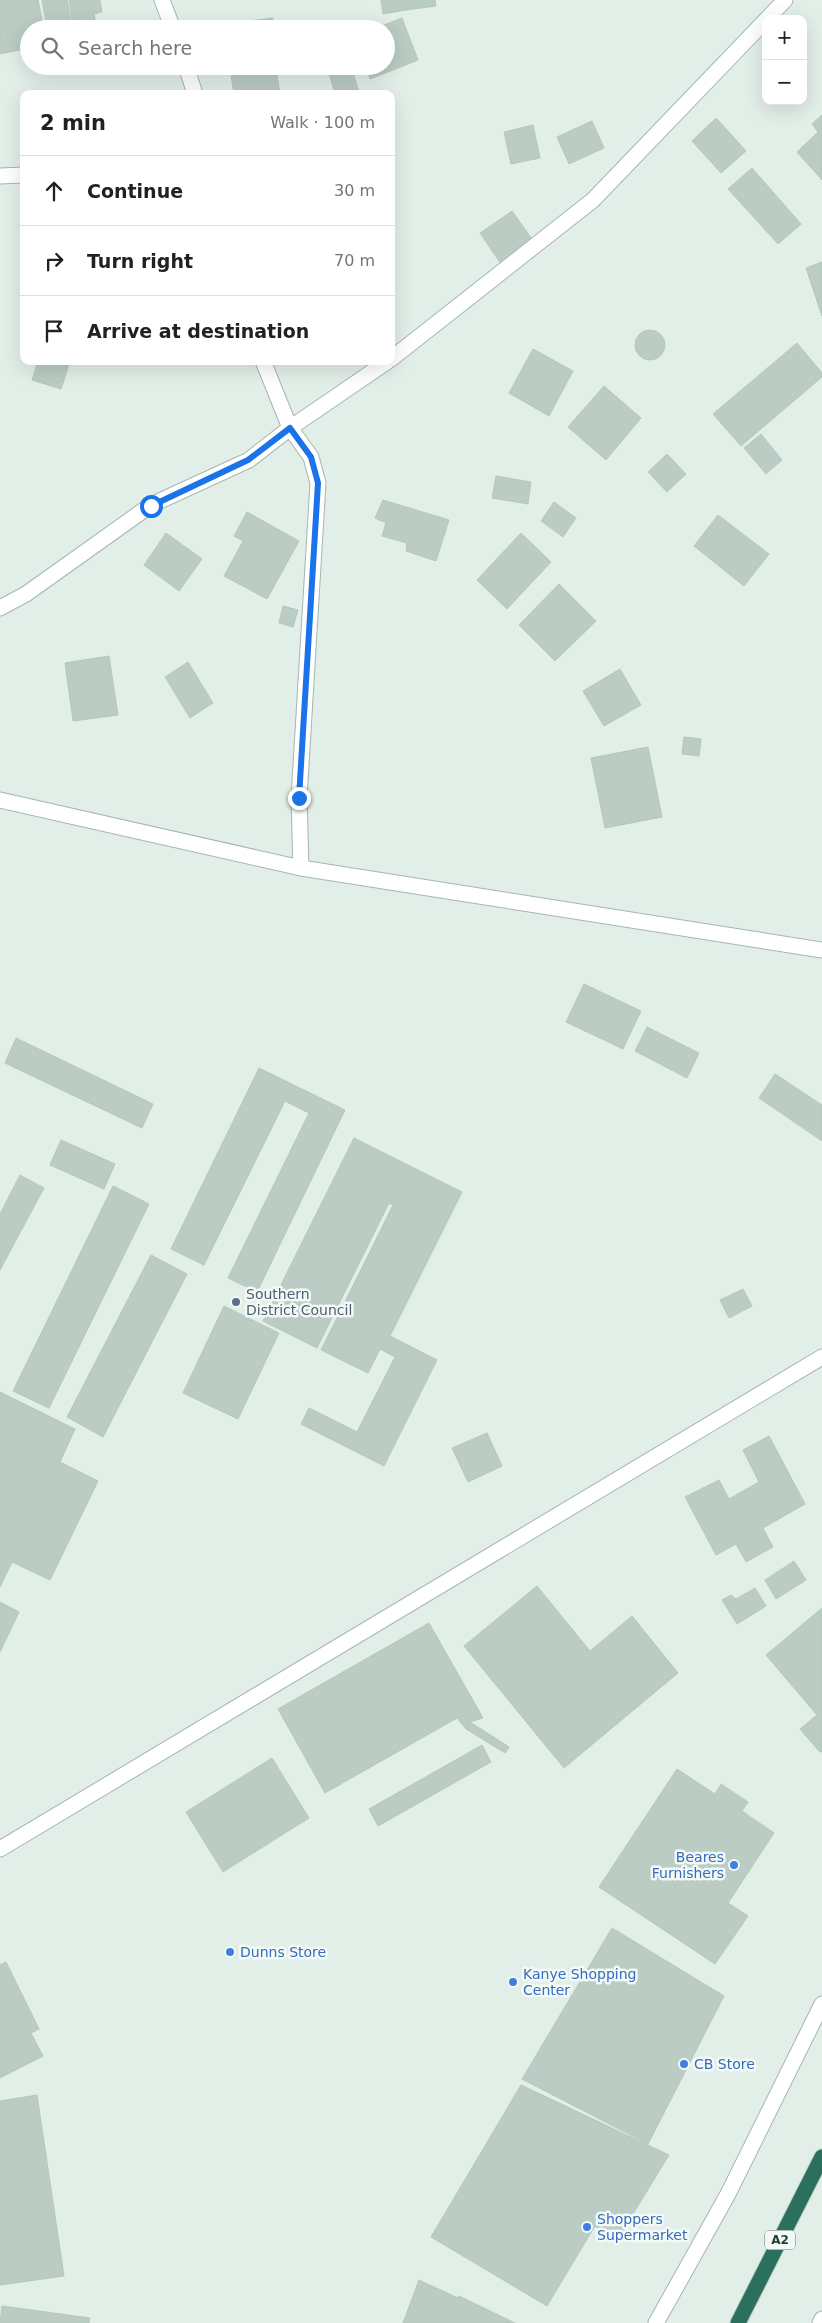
<!DOCTYPE html>
<meta charset="utf-8">
<style>
:root{--surface:#fff;--page:#f2f2f2;--text:#202124;--muted:#757577;--line:#e0e0e0}
body{margin:0;font-family:"DejaVu Sans",sans-serif;background:var(--page);color:var(--text)}
.controls{position:absolute;right:15px;top:15px;display:grid;overflow:hidden;border-radius:10px;box-shadow:0 5px 20px #0002}
.controls button{width:45px;height:45px;display:grid;place-items:center;padding:0;border:0;border-bottom:1px solid var(--line);background:var(--surface);color:var(--text);font:25px sans-serif}
.stop{position:absolute;width:15px;height:15px;margin:-11px;border:4px solid #1a73e8;border-radius:50%;background:#fff}
.stop.end{background:#1a73e8;border-color:#fff;box-shadow:0 1px 5px #0008}
.list{margin:0;padding:0;list-style:none}
h2{display:flex;justify-content:space-between;align-items:center;height:65px;margin:0;padding:0 20px;font-size:21px}
h2 small{font-size:16px;font-weight:400;color:var(--muted)}
.list li{display:grid;grid-template-columns:32px 1fr auto;gap:15px;align-items:center;box-sizing:border-box;height:70px;padding:0 20px;border-top:1px solid var(--line)}
.list b{display:block;font-size:19px;white-space:nowrap}
.list em{font-size:16px;font-style:normal;color:var(--muted)}
.icon{flex:none;width:28px;height:28px;fill:none;stroke:currentColor;stroke-width:2;stroke-linecap:round;stroke-linejoin:round}
.map{position:relative;flex:none;width:822px;height:2323px;overflow:hidden}
.search{position:absolute;background:var(--surface);box-shadow:0 5px 20px #0002;left:20px;top:20px;width:375px;height:55px;display:flex;align-items:center;gap:12px;box-sizing:border-box;padding:0 18px;border-radius:28px;color:var(--muted);font-size:19px}
.panel{position:absolute;background:var(--surface);box-shadow:0 5px 20px #0002;left:20px;top:90px;width:375px;height:275px;border-radius:10px}
.map>svg:first-child{display:block}
.building{fill:#baccc3;stroke:#b4c8be}
.lines{fill:none;stroke-linecap:round;stroke-linejoin:round}
.lane-casing{stroke:#a4b7af;stroke-width:17}
.street-casing{stroke:#a4b7af;stroke-width:17}
.highway-casing{stroke:#c1cac6;stroke-width:17}
.lane{stroke:#fff;stroke-width:15}
.street{stroke:#fff;stroke-width:15}
.highway{stroke:#2a705c;stroke-width:15}
.route{stroke:#1a73e8;stroke-width:6}
.service-dot{fill:#5c6f8a;stroke:#f3faf6;stroke-width:2}
.shop-dot{fill:#3f7fe0;stroke:#f3faf6;stroke-width:2}
.labels{text-anchor:middle;stroke-width:5;stroke-linejoin:round;paint-order:stroke}
.shield{fill:#f3faf6;stroke:#5f786f;stroke-width:1}
.shield-label{font-size:12px;font-weight:bold;fill:#204135}
.service-label{font-size:14px;fill:#4e5e75;stroke:#f3faf6;text-anchor:start}
.shop-label{font-size:14px;fill:#366cbe;stroke:#f3faf6;text-anchor:start}
</style>
<div class="map">
<svg width="822" height="2323" viewBox="0 0 822 2323">
<rect width="100%" height="100%" fill="#e2eee8"/>
<path class="building" d="M6,0H38L44,29H29V48L0,54V1Z
M42,0H67L73,29H47Z
M69,0H100L102,12L94,14L97,29H74Z
M381,0H405L406,10L383,14Z
M405,0H435L436,6L406,10Z
M273,18L274,29H224L223,24Z
M402,18L418,60L370,79L365,66H386V29H374Z
M284,25H303V29H284Z
M229,66H268L230,71Z
M327,66H351L359,92L335,94Z
M276,68L280,94H234L231,76Z
M822,115V180L797,152L818,132L812,124Z
M716,118L746,151L721,173L692,141Z
M592,121L604,148L569,164L557,137Z
M533,125L540,158L511,164L504,132Z
M752,168L801,224L778,244L728,189Z
M512,211L534,242L501,264L480,233Z
M822,262V316L806,268Z
M635 345a15 15 0 1 1 30 0a15 15 0 1 1-30 0Z
M797,343L822,373V377L741,446L713,414Z
M533,349L573,371L549,416L509,393Z
M38,361H70L61,389L32,380Z
M604,386L641,418L606,460L568,427Z
M761,434L782,460L766,474L744,448Z
M667,454L686,474L667,492L648,472Z
M496,476L531,482L528,504L492,498Z
M383,500L449,520L436,561L406,551L407,543L382,536L386,523L375,518Z
M554,502L576,518L563,537L541,521Z
M247,512L299,541L267,599L224,576L243,541L234,536Z
M718,515L769,554L744,586L694,546Z
M166,533L202,559L179,591L144,565Z
M521,533L551,562L507,609L477,580Z
M559,584L596,621L555,661L519,625Z
M283,606L298,610L293,627L279,623Z
M109,656L118,715L73,721L65,663Z
M188,662L213,703L190,718L165,677Z
M620,669L641,705L604,726L583,691Z
M684,737L701,739L699,756L682,754Z
M648,747L662,817L605,828L591,758Z
M584,984L641,1011L623,1049L566,1022Z
M647,1027L699,1053L687,1078L635,1051Z
M16,1038L153,1104L142,1128L5,1063Z
M259,1068L345,1110L257,1292L228,1278L309,1113L285,1101L204,1265L171,1249Z
M775,1074L822,1105V1141L759,1098Z
M354,1138L462,1192L390,1336L437,1360L384,1466L301,1424L309,1408L357,1432L395,1357L380,1349L368,1373L321,1350L393,1205L389,1203L317,1348L263,1321Z
M61,1140L115,1164L104,1189L50,1165Z
M20,1175L44,1188L0,1270V1214Z
M113,1186L149,1204L49,1408L13,1391Z
M151,1255L187,1274L103,1437L67,1417Z
M743,1289L752,1306L729,1318L720,1300Z
M224,1306L279,1333L238,1419L183,1393Z
M0,1392L75,1429L60,1462L98,1481L50,1580L12,1562L0,1587Z
M487,1433L502,1466L468,1482L452,1448Z
M769,1436L805,1504L763,1528L773,1547L746,1562L736,1544L716,1555L685,1497L719,1480L729,1499L759,1482L743,1450Z
M794,1561L806,1580L776,1599L765,1580Z
M537,1586L590,1651L632,1616L678,1673L564,1768L464,1646Z
M755,1588L766,1606L737,1624L722,1600L731,1595L736,1599Z
M0,1602L19,1612L0,1652Z
M822,1608V1752L819,1751L800,1729L817,1715L766,1655Z
M429,1623L483,1718L470,1722L466,1729L457,1718L325,1793L278,1709Z
M470,1722L509,1747L505,1753L466,1729Z
M482,1745L491,1762L378,1826L369,1809Z
M272,1758L309,1818L223,1872L186,1812Z
M677,1769L715,1794L721,1784L748,1802L742,1811L774,1833L728,1903L748,1916L715,1964L599,1887Z
M612,1928L724,1996L648,2144L522,2079Z
M6,1962L39,2029L31,2033L43,2056L0,2078V1965Z
M521,2085L669,2155L617,2240L595,2226L547,2306L431,2237Z
M37,2095L64,2276L0,2285V2101Z
M419,2280L458,2298L459,2296L515,2323H403Z
M2,2306L90,2318L89,2323H0Z"/>
<g class="lines">
<defs>
<path id="lane" d="M656,2323L728,2194L822,2004"/>
<path id="street" d="M162,0L173,29
M767,19L785,0
M186,66L195,94
M0,176L24,175
M391,359L593,200L766,20
M263,361L290,428L311,457L318,483L299,798L301,868
M0,608L26,594L151,505L249,460L290,428L388,361
M0,800L301,868L822,950
M0,1849L822,1357
M820,2323L822,2319"/>
<path id="highway" d="M738,2323L822,2157"/>
</defs>
<use href="#lane" class="lane-casing"/>
<use href="#street" class="street-casing"/>
<use href="#highway" class="highway-casing"/>
<use href="#lane" class="lane"/>
<use href="#street" class="street"/>
<use href="#highway" class="highway"/>
</g>
<g class="lines">
<path class="route" d="M151,506L248,460L290,428L311,457L318,483L299,798"/>
</g>
<circle class="service-dot" cx="236" cy="1302" r="5"/>
<g class="shop-dot">
<circle cx="734" cy="1865" r="5"/>
<circle cx="230" cy="1952" r="5"/>
<circle cx="513" cy="1982" r="5"/>
<circle cx="684" cy="2064" r="5"/>
<circle cx="587" cy="2227" r="5"/>
</g>
<g class="labels">
<rect class="shield" x="765" y="2230.5" width="30" height="19" rx="4"/>
<g class="shield-label">
<text x="780" y="2244">A2</text>
</g>
<g class="service-label">
<text x="246" y="1299">Southern<tspan x="246" dy="16">District Council</tspan></text>
</g>
<g class="shop-label">
<text x="724" y="1862" text-anchor="end">Beares<tspan x="724" dy="16">Furnishers</tspan></text>
<text x="240" y="1957">Dunns Store</text>
<text x="523" y="1979">Kanye Shopping<tspan x="523" dy="16">Center</tspan></text>
<text x="694" y="2069">CB Store</text>
<text x="597" y="2224">Shoppers<tspan x="597" dy="16">Supermarket</tspan></text>
</g>
</g>
</svg>
<div class="controls">
<button>+</button>
<button>−</button>
</div>
<div class="stop" style="left:151px;top:506px"></div>
<div class="stop end" style="left:299px;top:798px"></div>
<div class="search"><svg class="icon" aria-label="search" viewBox="0 0 24 24"><circle cx="10" cy="10" r="6"/><path d="M15 15l6 6"/></svg>Search here</div>
<section class="panel">
<h2>2 min<small>Walk · 100 m</small></h2>
<ul class="list">
<li><svg class="icon" aria-label="ahead" viewBox="0 0 24 24"><path d="M12 20V5M6 11l6-6 6 6"/></svg><div><b>Continue</b></div><em>30 m</em></li>
<li><svg class="icon" aria-label="right" viewBox="0 0 24 24"><path d="M7 20v-9h11M14 6l5 5-5 5"/></svg><div><b>Turn right</b></div><em>70 m</em></li>
<li><svg class="icon" aria-label="arrive" viewBox="0 0 24 24"><path d="M6 21V4h12l-3 4 3 4H6"/></svg><div><b>Arrive at destination</b></div></li>
</ul>
</section>
</div>
